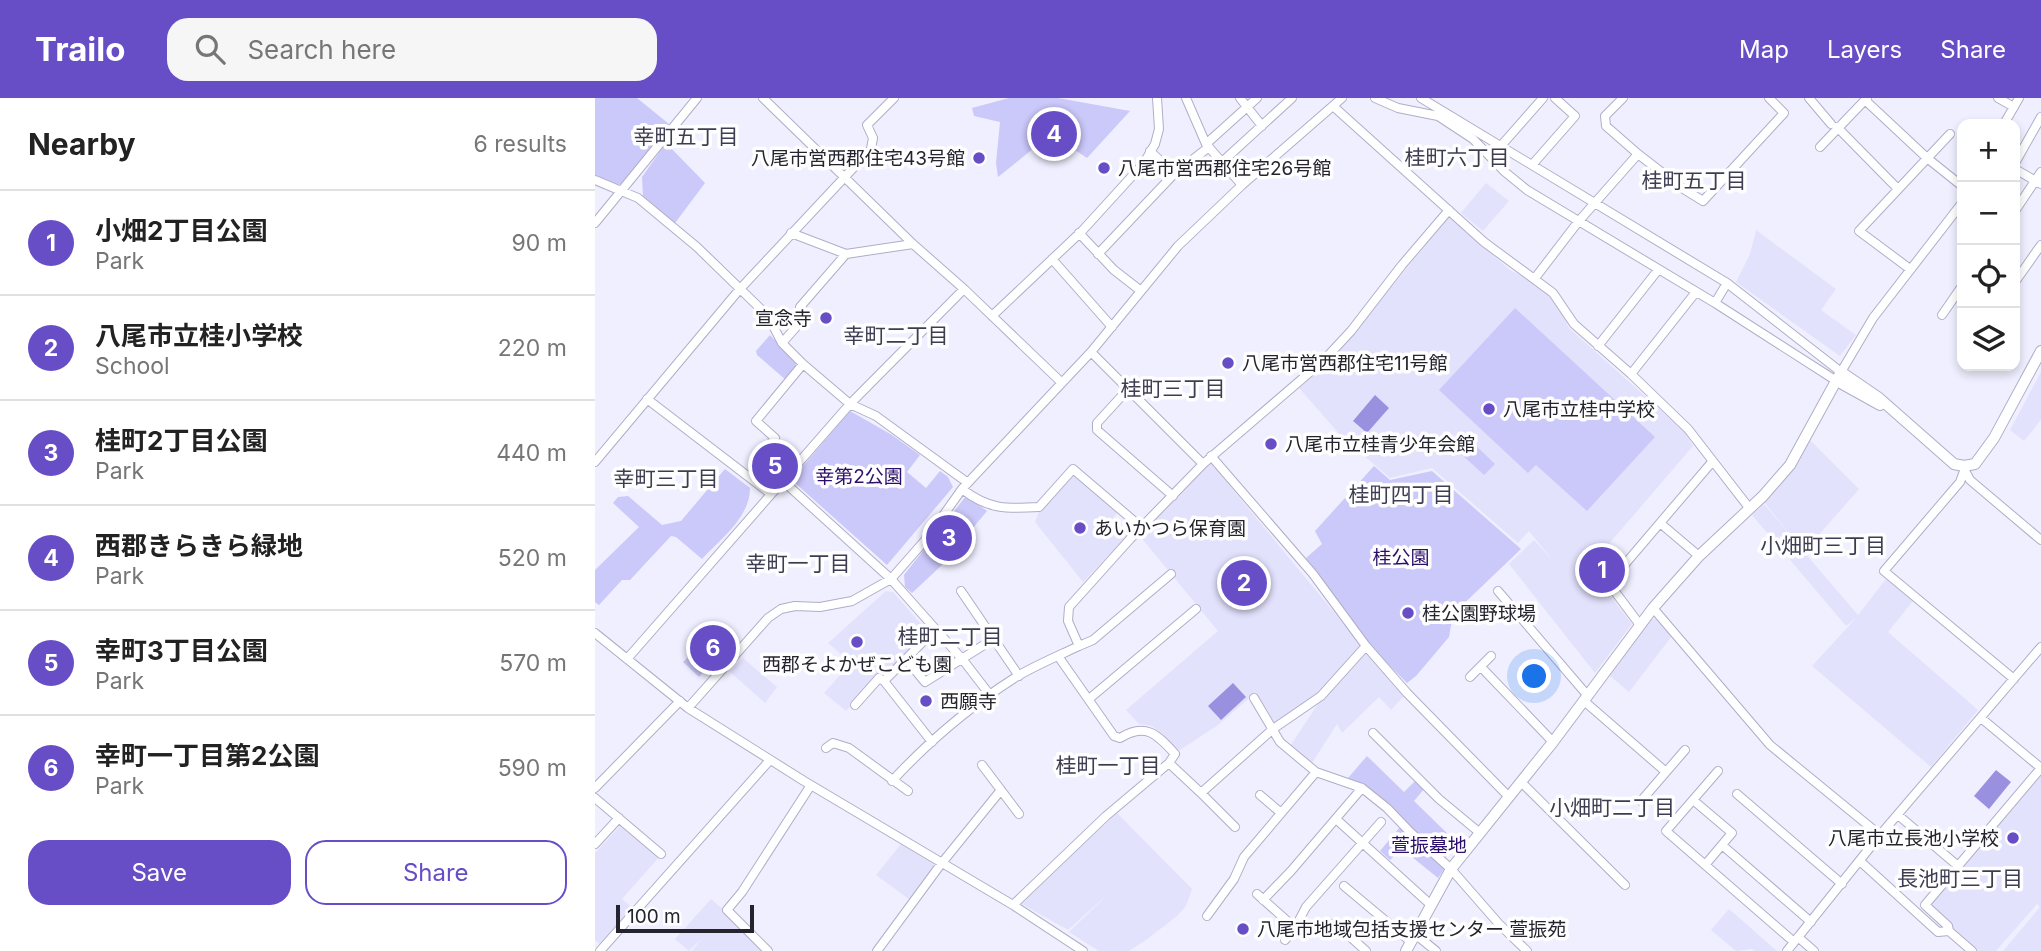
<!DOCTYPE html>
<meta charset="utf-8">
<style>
:root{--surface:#fff;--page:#f6f6f6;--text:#222;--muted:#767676;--line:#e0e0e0;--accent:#674ec7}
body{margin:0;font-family:Inter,"Noto Sans JP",sans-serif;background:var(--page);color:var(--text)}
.controls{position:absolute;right:21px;top:21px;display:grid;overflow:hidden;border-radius:14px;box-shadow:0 4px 10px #0003}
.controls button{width:63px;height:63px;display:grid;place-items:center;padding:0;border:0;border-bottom:2px solid var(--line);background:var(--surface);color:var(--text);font:35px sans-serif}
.scale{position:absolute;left:21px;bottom:18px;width:138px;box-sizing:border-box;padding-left:7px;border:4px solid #25242e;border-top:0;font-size:19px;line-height:24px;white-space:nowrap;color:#25242e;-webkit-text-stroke:5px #fefefe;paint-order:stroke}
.you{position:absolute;left:940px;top:579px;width:24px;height:24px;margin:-18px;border:5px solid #fff;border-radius:50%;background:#1a73e8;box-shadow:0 0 0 10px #1a73e833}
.badge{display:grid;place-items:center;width:46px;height:46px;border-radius:50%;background:var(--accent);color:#fff;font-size:23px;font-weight:700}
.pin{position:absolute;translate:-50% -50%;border:4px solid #fff;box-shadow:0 2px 7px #0006}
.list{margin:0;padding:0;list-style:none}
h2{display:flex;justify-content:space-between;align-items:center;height:91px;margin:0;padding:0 28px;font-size:30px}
h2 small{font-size:23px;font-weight:400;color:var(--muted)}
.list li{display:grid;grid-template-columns:46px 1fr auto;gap:21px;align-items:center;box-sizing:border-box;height:105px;padding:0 28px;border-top:2px solid var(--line)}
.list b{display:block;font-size:26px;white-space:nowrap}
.list p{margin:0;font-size:23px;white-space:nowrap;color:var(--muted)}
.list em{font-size:23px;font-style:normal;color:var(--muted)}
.actions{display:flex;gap:14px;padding:21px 28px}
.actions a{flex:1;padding:16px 0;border:2px solid var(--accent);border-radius:21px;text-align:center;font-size:24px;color:var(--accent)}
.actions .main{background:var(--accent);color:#fff}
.icon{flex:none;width:38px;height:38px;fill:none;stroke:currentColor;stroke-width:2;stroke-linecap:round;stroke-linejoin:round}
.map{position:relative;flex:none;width:1446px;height:853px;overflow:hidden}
header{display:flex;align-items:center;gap:42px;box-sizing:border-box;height:98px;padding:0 35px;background:var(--accent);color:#fff}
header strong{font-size:33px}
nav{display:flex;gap:38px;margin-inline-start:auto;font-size:24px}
.search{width:490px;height:63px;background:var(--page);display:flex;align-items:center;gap:18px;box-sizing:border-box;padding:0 24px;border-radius:21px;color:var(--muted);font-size:26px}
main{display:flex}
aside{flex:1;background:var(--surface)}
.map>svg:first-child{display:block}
.built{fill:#e3e2fd}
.green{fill:#cbc8fa}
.water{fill:#9990df}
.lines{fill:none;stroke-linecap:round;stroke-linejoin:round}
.minor-casing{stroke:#afaec7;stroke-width:10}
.tertiary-casing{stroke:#afaec7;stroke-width:12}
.minor{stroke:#fff;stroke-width:8}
.tertiary{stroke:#fff;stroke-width:10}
.poi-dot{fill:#674ec7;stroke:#fefefe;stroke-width:2.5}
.labels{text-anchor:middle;stroke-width:7;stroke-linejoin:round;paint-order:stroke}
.poi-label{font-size:19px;fill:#25242e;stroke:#fefefe;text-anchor:start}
.park-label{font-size:19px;fill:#2b0d6a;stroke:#fefefe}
.neighbourhood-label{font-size:21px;fill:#3e3c51;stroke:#fefefe}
</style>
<header>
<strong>Trailo</strong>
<div class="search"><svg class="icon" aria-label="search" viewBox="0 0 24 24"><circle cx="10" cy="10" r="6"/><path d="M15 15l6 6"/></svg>Search here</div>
<nav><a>Map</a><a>Layers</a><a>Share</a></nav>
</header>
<main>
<aside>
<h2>Nearby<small>6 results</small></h2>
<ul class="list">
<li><span class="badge">1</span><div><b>小畑2丁目公園</b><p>Park</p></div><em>90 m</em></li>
<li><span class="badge">2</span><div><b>八尾市立桂小学校</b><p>School</p></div><em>220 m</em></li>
<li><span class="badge">3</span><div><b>桂町2丁目公園</b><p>Park</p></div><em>440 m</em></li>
<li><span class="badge">4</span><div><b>西郡きらきら緑地</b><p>Park</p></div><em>520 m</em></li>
<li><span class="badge">5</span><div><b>幸町3丁目公園</b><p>Park</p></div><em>570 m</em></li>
<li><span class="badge">6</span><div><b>幸町一丁目第2公園</b><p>Park</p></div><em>590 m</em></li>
</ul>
<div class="actions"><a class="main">Save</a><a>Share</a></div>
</aside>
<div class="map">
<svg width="1446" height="853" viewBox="0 0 1446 853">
<rect width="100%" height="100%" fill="#efefff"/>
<path class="built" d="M891,85L914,103L888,133L866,115Z
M854,119L915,172L938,184L954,198L965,211L974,230L1089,333L1098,348L995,468L987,461L1037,526L1000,575L914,466L939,442L958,463L934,433L923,445L837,370L795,380L747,339L704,290L733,266Z
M1161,132L1241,191L1226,212L1261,237L1245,258L1141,184L1155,156Z
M1446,274V322L1429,343L1415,332Z
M1214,341L1264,391L1209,454L1263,517L1291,481L1318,503L1293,534L1383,612L1336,669L1217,568L1261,520L1251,528L1157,417L1169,406L1198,440L1169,404L1205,361Z
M615,364L767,548L724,595L680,625L659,596L623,627L582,654L572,640L557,628L544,626L531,612L623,533L544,437Z
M479,376L523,414L516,423L533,437L488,484L440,424L444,413Z
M291,493L298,494L333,534L290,577L285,576L251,613L229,595L256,565L233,545Z
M1055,521H1061L1077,538L1034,594L1015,578Z
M771,555L810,597L796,612L784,599L747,635L742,626L717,665L695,648L727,600Z
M148,560L182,589L170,605L135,574Z
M1446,674V853H1408L1445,809L1442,806L1401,853H1382L1332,807Z
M522,715L597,791L591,808L582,818L551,842L534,853H504L474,834L515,794L473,832L425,805Z
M26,727L65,758L27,801L38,810L6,847L0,842V755Z
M306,746L338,765L339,769L315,802L281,777Z
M116,801L131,814L168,853H97L107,840L94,853L80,841Z
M1134,811L1182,853H1160L1157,851L1141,853L1116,832Z"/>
<path class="green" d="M0,0H42L74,26L32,83L21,88L0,79Z
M414,0H463L535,13L492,60L462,40L453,47L449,42L403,79L401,65L405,24L379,18L377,10Z
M71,45L110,85L80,125L48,98L47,79Z
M920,210L1060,339L992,413L941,367L933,375L844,292Z
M175,237L200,263L201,270L191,282L162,257L161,253Z
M255,313L297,337L325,357L312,374L331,390L345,373L353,379L358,389L292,467L199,384L203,374Z
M876,343L900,366L889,377L865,355Z
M779,368L795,382L837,373L926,451L858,516L854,539L821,578L812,585L779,552L711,460L727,446L720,433Z
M130,371L155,390C155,420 125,441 107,461L81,439L76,438L35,482H27L4,507L0,504V472L44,429L18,405L23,399L33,398L67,427L86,423Z
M371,398L392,413L347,467L317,495L310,489L309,477Z
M122,531L137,543L104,579L88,564L96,556L99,557Z
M772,658L809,694L820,683L829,691L819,703L856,739L855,754L847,764L851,768L843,780L817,759L812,745L795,762L785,753L805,729L810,735C803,709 777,690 753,680Z"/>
<path class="water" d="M780,297L794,310L772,335L758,323Z
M638,585L651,599L626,622L613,608Z
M1401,672L1416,684L1394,711L1379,698Z"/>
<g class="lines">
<defs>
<path id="minor" d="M168,0L318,146L369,191L466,284
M591,0L611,46L647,87
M645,0L667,28
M780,0L803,10L843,18L878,41L910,74L932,92L1120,205L1240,282
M826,0L1132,185L1246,274L1278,220L1367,105
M1214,0L1236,26
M1403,0L1419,9
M1270,2L1332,60L1367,88
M738,8L889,144L958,195L979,226L1036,276L1093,331L1155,411
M1409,26L1424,0
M1242,29L1303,91
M611,46L662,0
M1225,49L1272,0
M555,53L579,76
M1043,56L1087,90L1108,103L1189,15L1174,0
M897,58L948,0
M627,64L697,0
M1420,65L1446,19
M937,67L980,18L960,0
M1420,71L1446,86
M0,82L43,100L102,149L173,218L187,245L208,266L255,306L281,318L373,385
M1420,113L1446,74
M0,125L102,0
M196,135L251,156L318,146
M484,135L519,172L546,193
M503,156L579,76L614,49
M457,161L517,229
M1315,171L1264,133L1355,36
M940,180L983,124L1043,56L1011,28L1010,18L1028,0
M1420,184L1446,147
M1120,205L1132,185
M1347,217L1367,188
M397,218L487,133L549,65L560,46L564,31L562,0
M187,245L202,228L205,209L251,156
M1003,248L1063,172
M496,254L608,366
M1036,276L1101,194
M534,290L502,325V332L578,398
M52,301L176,396
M616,358L718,476L771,548L812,595L914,699
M0,364L144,192L276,51L278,40L272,27L299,0
M200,371L174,348L180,340L161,323L208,266
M1369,371L1375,382L1446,442
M1369,373L1365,384L1289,473L1419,581
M188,383L296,481L368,562L395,597
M367,391C394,412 412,411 444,409L478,371L546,429
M1065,425L1104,458
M366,493L424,578
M903,493L993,598
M1058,510L1175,647L1285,737
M1045,527L1018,491L1016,485L1019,479L1117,364
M340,531L311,561L330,584L400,540
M0,535L93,610L209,683L418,807L488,853
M484,548L498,542L576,476
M463,558L519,638L525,640C550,624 562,636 580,656L574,665
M32,561L255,306L369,191
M886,569L958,644
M875,579L896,558
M289,583L337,644
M659,600L685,644L721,674L767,690L792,710L815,734L856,771L904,826L932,853
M494,601L601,511
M989,603L1071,674
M260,607L284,580L289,583L311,561
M93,610L173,520L186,511L200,508L225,509L257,503L296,481L333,439L367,391L496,254L583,148L647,87L747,0
M1386,620L1446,670
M778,635L844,701L885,735
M231,650L238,645L254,650L313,693
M387,667L424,716
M1123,673L1071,733L1199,844
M297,683C333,644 377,607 421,579C441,567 463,558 484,548L473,523L474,509L536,440L608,366L729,262L756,233L807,167L854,112
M926,684L1030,787
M0,690L85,603
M606,695L640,729
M1142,696L1247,786
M665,697L686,715
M0,700L66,756
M1098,702L1137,735L1110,767
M1046,703L1090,652
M1303,717L1363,768
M741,721L836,807
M0,746L24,720
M1127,747L1216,824
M1266,764L1343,834L1354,833L1377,853
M749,788L816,844
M662,796L700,830
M668,802L696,773L767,690
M418,807L511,718L574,665L606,695L678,631L726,598L771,548
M612,818L639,781L649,759L721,674
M740,825L771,853
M1354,833L1353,828L1330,807L1446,670
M820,836L841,853
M1203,839L1219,853
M690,842L700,830L711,809L786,724
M5,853L175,662
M173,853L132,812L147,794L216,687
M282,853L346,766L406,692
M1192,853L1285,737L1446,549"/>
<path id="tertiary" d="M1240,282L1285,307
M811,853L856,771L958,644L1058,510L1104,458L1168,398L1195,367L1246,274L1284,300L1359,366L1369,368L1380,366L1399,340L1446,253"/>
</defs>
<use href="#minor" class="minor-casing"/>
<use href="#tertiary" class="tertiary-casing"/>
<use href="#minor" class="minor"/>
<use href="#tertiary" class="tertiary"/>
</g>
<g class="poi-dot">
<circle cx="384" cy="60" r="7"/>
<circle cx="509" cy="70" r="7"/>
<circle cx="231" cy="220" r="7"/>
<circle cx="633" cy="265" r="7"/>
<circle cx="894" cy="311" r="7"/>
<circle cx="676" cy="346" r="7"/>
<circle cx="485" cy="430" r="7"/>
<circle cx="813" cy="515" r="7"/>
<circle cx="262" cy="544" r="7"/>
<circle cx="331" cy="603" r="7"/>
<circle cx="1418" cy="740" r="7"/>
<circle cx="648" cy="831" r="7"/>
</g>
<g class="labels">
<g class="poi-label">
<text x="370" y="67" text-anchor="end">八尾市営西郡住宅43号館</text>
<text x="523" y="77">八尾市営西郡住宅26号館</text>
<text x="217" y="227" text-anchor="end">宣念寺</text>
<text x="647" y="272">八尾市営西郡住宅11号館</text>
<text x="908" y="318">八尾市立桂中学校</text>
<text x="690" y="353">八尾市立桂青少年会館</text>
<text x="499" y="437">あいかつら保育園</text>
<text x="827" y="522">桂公園野球場</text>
<text x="262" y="573" text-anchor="middle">西郡そよかぜこども園</text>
<text x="345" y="610">西願寺</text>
<text x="1404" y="747" text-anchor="end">八尾市立長池小学校</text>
<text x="662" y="838">八尾市地域包括支援センター 萱振苑</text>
</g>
<g class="park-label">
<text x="264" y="385">幸第2公園</text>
<text x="806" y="466">桂公園</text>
<text x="834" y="754">萱振墓地</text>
</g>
<g class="neighbourhood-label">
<text x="91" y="46">幸町五丁目</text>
<text x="862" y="67">桂町六丁目</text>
<text x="1099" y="90">桂町五丁目</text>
<text x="301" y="245">幸町二丁目</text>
<text x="578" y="298">桂町三丁目</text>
<text x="71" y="388">幸町三丁目</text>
<text x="806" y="404">桂町四丁目</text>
<text x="1228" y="455">小畑町三丁目</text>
<text x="203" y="473">幸町一丁目</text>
<text x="355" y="546">桂町二丁目</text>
<text x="513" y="675">桂町一丁目</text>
<text x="1017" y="717">小畑町二丁目</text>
<text x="1365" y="788">長池町三丁目</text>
</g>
</g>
</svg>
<div class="controls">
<button>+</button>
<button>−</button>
<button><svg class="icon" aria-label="locate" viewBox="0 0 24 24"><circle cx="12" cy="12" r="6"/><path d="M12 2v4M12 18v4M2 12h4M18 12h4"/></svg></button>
<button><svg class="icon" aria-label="layers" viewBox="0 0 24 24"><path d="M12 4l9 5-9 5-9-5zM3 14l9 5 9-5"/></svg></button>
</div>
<div class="scale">100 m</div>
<div class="you"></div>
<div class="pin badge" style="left:1007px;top:472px">1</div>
<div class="pin badge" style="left:649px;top:485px">2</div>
<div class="pin badge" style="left:354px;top:440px">3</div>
<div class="pin badge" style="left:459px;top:36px">4</div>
<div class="pin badge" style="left:180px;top:368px">5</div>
<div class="pin badge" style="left:118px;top:550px">6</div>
</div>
</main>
